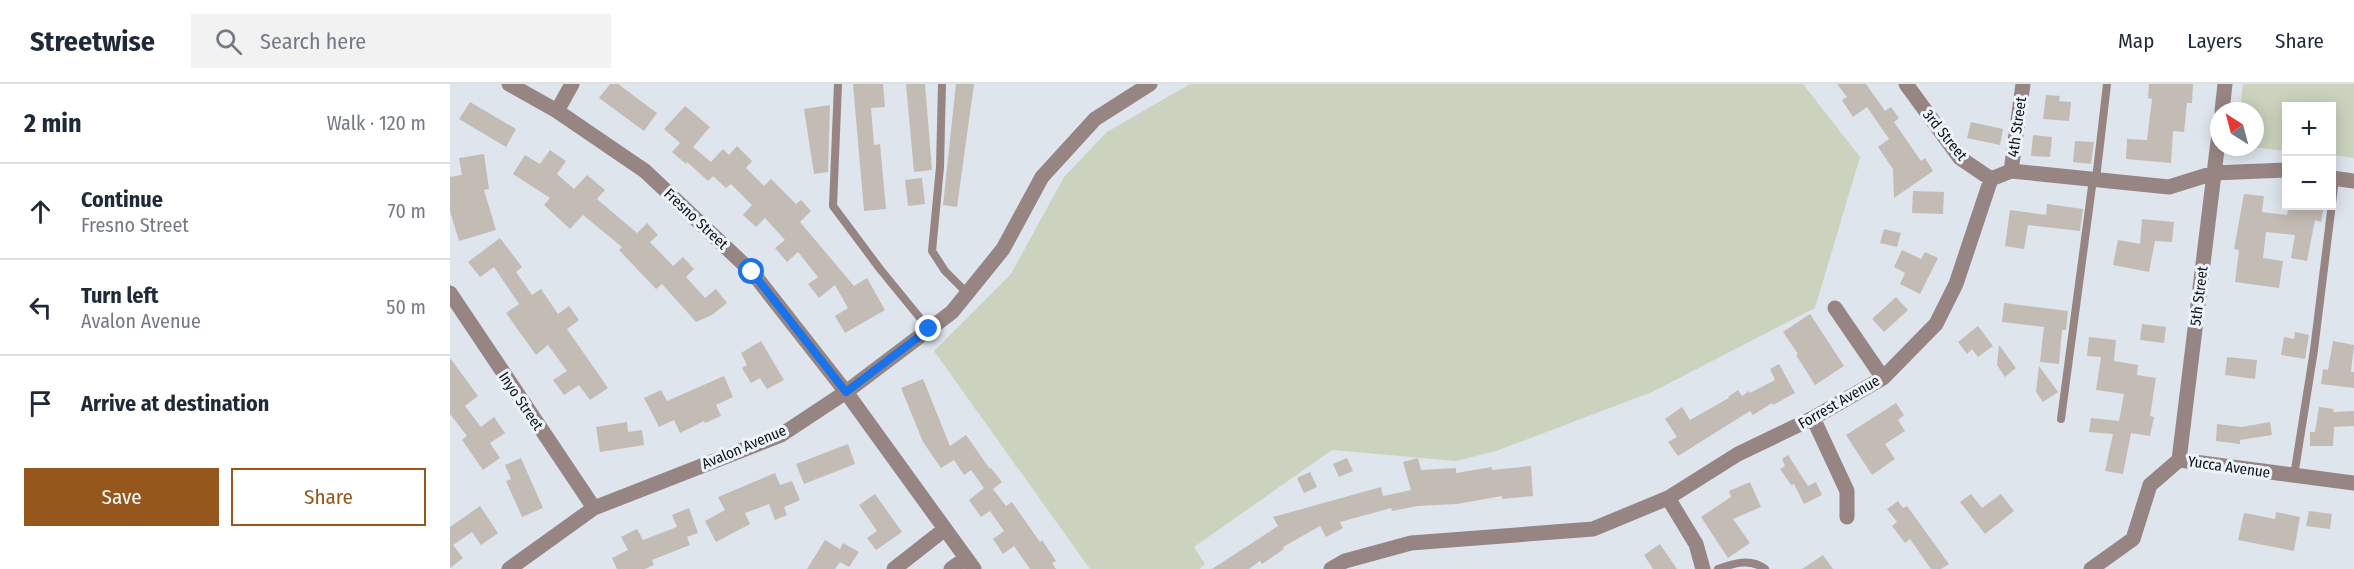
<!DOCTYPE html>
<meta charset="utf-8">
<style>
:root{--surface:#fff;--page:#f2f2f3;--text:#1f2937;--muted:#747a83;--line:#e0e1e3;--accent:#95571b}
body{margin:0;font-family:"Fira Sans Condensed",sans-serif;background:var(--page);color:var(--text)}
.controls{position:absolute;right:18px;top:18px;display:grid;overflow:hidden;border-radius:0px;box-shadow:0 3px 15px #0003}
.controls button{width:54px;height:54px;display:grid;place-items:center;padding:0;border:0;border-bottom:2px solid var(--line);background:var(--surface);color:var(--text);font:30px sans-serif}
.compass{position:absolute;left:1760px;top:18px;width:54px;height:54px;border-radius:50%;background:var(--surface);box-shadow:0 3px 15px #0003;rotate:324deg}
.stop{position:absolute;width:18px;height:18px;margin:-14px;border:4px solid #1a73e8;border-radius:50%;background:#fff}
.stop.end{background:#1a73e8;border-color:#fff;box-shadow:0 2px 6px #0008}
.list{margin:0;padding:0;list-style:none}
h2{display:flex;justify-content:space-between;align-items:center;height:78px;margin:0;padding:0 24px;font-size:26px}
h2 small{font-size:20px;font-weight:400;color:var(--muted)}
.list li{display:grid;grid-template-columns:39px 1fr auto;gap:18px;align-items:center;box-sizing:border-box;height:96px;padding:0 24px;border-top:2px solid var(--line)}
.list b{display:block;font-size:22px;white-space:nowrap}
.list p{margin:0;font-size:20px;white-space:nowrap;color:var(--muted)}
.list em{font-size:20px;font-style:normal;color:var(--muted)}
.actions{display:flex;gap:12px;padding:18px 24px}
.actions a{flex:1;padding:14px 0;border:2px solid var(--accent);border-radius:0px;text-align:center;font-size:21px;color:var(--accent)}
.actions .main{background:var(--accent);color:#fff}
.icon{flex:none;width:33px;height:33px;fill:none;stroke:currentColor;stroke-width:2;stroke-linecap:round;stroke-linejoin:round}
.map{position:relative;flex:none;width:1904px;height:485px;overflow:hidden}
header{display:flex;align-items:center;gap:36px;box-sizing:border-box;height:84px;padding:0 30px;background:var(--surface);border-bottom:2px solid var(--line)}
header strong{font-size:28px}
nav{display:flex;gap:33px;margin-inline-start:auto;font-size:21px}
.search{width:420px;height:54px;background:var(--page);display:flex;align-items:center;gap:15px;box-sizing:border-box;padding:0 21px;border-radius:0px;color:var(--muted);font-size:22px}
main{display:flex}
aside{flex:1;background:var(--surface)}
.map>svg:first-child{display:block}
.green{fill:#cbd3be}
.building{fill:#c3bcb5}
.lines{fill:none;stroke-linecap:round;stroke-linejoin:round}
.lane{stroke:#978583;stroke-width:8}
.street{stroke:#978583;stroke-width:15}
.route{stroke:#1a73e8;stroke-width:8}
.labels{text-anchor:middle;stroke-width:6;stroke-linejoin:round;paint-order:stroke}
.street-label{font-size:15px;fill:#0f1214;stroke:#ecf3fa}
</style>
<header>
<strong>Streetwise</strong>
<div class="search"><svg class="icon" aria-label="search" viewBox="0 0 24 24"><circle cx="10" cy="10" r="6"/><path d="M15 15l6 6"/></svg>Search here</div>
<nav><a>Map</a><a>Layers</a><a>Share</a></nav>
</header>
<main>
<aside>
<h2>2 min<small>Walk · 120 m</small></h2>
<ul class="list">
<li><svg class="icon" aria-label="ahead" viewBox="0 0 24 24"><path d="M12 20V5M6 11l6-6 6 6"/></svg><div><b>Continue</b><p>Fresno Street</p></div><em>70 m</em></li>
<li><svg class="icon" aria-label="left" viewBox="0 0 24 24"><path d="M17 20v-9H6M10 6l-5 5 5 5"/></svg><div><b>Turn left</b><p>Avalon Avenue</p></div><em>50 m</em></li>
<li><svg class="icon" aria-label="arrive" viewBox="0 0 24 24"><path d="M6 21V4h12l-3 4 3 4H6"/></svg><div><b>Arrive at destination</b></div></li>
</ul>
<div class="actions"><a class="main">Save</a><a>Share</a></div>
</aside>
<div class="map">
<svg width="1904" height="485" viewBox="0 0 1904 485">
<rect width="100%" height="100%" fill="#dee5ed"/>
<path class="green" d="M740,0H1353L1410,73L1365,224L1202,308L1046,367L1006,377L882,366L744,463L755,480L749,485H640L484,267L561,190L614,93L657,48Z
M1793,0H1904V74L1882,71V22H1836V67L1800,63H1805V27H1790Z"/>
<path class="building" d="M160,0H168L207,29L194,47L149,14Z
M403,0H433L435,23L421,24L424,61L430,60L436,125L414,127Z
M456,0H475L482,86L464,88Z
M506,0H524L507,123L493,121Z
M1387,0H1416L1435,27L1441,23L1449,34L1444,38L1471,77L1475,74L1483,87L1444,114L1443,85L1428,63L1439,55L1417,23L1403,33L1392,16L1397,13Z
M1699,0H1743L1742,19H1737L1734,48L1723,47L1721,79L1676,75L1677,55L1697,56L1702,15L1698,14Z
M1596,11L1610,12L1609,17L1621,18L1619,37L1593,35Z
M20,18L66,45L56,63L9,35Z
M380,21L378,88L364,90L354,25Z
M235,22L260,43L243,63L261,78L273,65L279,71L287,62L302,77L296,84L314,102L321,95L346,120L351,116L361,127L350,138L404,202L417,194L435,226L395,249L385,232L398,224L385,201L369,214L358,200L368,193L348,168L337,178L325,164L335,156L315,134L306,143L293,131L302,121L281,100L276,104L263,92L258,97L237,78L236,80L222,68L230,59L214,45Z
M1521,38L1553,45L1550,61L1517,54Z
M1583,51L1602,53L1600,73L1581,72Z
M1625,57L1644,58L1641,80L1623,78Z
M100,66L116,77L107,90L124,105L137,91L155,106L147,115L187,149L197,139L208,151L200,158L223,182L233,173L244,185L236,193L255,214L266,205L277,219L262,231L246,238L212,200L206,205L169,166L172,163L133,131L120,145L94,121L100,114L63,90L75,71L90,80Z
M34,70L39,105L34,106L46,146L9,157L0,127V93L12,91L9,74Z
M472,94L475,120L458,122L455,96Z
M1463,107L1494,108L1493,130L1462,129Z
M1794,110L1814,112L1812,128L1837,131L1839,122H1874L1871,138L1865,136L1857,177L1841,174L1845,151L1816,148L1813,174L1833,177L1829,204L1785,198L1789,166L1784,165Z
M1597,120L1633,125L1630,147L1578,141L1574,165L1555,162L1560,126L1596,131Z
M1692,135L1724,138L1722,158L1705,157L1699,188L1663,181L1668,156L1690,160Z
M1434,145L1451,149L1447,163L1430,159Z
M50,154L72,183L66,188L82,211L91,205L108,230L119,222L129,236L117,245L158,304L140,316L129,301L114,311L103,296L117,287L98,261L86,271L56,229L69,220L44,183L30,193L18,178Z
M1452,166L1471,175L1475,168L1488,174L1470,210L1450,200L1455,189L1444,183Z
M1446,213L1458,226L1434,248L1422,235Z
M1554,219L1618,227L1616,246H1612L1609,280L1590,278L1594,243L1552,238Z
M1360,230L1394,282L1365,301L1346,271L1348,270L1333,248Z
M1692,240L1716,243L1714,259L1690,256Z
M1528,242L1543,262L1528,273L1522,265L1517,270L1508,258Z
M1845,248L1859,251L1855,275L1831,271L1834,253L1844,255Z
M1639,253L1666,256L1664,277L1688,281L1687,291L1706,294L1700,332L1704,333L1700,352L1681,349L1673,390L1655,387L1663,350L1639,348L1641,334L1669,337L1674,310L1646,306L1651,273L1637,272Z
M311,257L334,296L317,305L310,294L301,299L292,284L297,281L291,269Z
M1883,257L1904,261L1901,288H1904V304L1871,300L1873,285L1878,286Z
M1549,261L1566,284L1555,293L1547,281Z
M1777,273L1807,276L1805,295L1775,291Z
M0,274L28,312L15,322L31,343L44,333L55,349L40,359L50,374L33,386L12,356L17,352L0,330Z
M1329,280L1345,309L1323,321L1322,319L1303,331L1300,327L1228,372L1218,358L1227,353L1215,335L1232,323L1240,336L1279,314L1278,313L1288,306L1292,312L1299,307L1300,309L1325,296L1320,285Z
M1589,282L1608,308L1593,318L1586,308Z
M274,292L283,313L266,321L271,332L255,339L254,337L230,349L224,336L209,343L194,314L211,306L217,317Z
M473,295L500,362L516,351L540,385L541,384L552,398L543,405L556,422L562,418L590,458L592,456L606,477L602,479L606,485H580L564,462L553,470L543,455L554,447L540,427L531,433L519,416L534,404L521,386L514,391L504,376L491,384L473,358L451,304Z
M1446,319L1454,331L1448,336L1455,347L1435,360L1445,375L1422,391L1396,351Z
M1869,323L1884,325L1883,328L1904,327V342L1884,343L1883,362H1860V348H1865Z
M177,338L178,348L192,346L194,361L150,368L146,343Z
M1820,338L1822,351L1790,356V360L1766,357L1767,340L1792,343Z
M398,360L405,380L354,400L346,380Z
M1338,371L1358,402L1366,398L1372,411L1354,420L1344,400L1341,401L1330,385L1335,382L1332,375Z
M71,374L93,424L72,433L56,397L61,395L55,381Z
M897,374L903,387L889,393L883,380Z
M968,374L971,386L1006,384V389L1042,383V386L1081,382L1083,412L1052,415V412L1007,420L967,422L942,427L941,424L890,438L893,444L876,453L870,442L833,463L834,465L812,480L810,477L799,485H762L828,442L823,433L931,403L933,412L961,406L953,378Z
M860,388L867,403L854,409L847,394Z
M325,389L330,401L342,397L350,416L334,423L337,431L325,436L319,420L295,429L300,440L266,458L255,437L275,426L268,413Z
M1300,398L1311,423L1283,435L1300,459L1278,474L1251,433L1281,413L1279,407Z
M425,410L452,448L426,466L417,454L427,447L409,421Z
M1521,410L1532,424L1551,410L1564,427L1535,450L1510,418Z
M1448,417L1453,424L1457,422L1499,480L1491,485H1481L1460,455L1455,459L1442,442L1447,438L1437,425Z
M30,422L48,449L31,461L22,448L3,461L13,474L0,484V443Z
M239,424L248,449L237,453L240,461L202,476L204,481L195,485H167L162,474L178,466L171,453L187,445L193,456L227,443L222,431Z
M1859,427L1882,430L1880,445L1856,442Z
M1826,428L1850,433L1844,467L1788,456L1794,429L1825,435Z
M375,456L390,465L393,459L409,468L399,483L390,478L385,485H357Z
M1210,460L1227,485H1203L1194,471Z
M1373,471L1383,485H1352Z"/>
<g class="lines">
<path class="lane" d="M388,0L383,122L430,185L479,245
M492,0L490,83L482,167L495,187L517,209
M1646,95L1657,0
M1611,335L1643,95
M1844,392L1864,266L1885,95
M1268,485C1284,479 1301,474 1315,485"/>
<path class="street" d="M59,0L107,27L195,87L302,188L396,308L524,485
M1456,0L1510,74L1541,95
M107,27L122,0
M1772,27L1775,0
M1561,87L1573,0
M1882,94L1904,97
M0,209L144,424
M1385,224L1433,294
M1363,334L1397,407V433
M1729,376L1769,49
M1218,414L1246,460L1253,485
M59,485L144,424L331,351L396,308L502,228L553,165L592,93L645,35L700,0
M444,485L495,445
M501,485L516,474
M881,485L895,477L961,459L1143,445L1218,414L1288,370L1363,334L1433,294L1486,240L1506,200L1541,95L1561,87L1719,103L1764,89L1836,86
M1641,485L1683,455L1700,401L1729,376L1904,399"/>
</g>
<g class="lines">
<path class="route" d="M302,188L396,308L479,245"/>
</g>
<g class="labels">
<g class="street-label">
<text transform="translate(1567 43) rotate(-82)" y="5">4th Street</text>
<text transform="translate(1495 51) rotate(51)" y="5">3rd Street</text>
<text transform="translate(246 135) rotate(43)" y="5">Fresno Street</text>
<text transform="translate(1749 212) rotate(-83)" y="5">5th Street</text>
<text transform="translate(71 317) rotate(56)" y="5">Inyo Street</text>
<text transform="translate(1389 318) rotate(-30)" y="5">Forrest Avenue</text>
<text transform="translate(294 363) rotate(-23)" y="5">Avalon Avenue</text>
<text transform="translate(1779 383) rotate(8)" y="5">Yucca Avenue</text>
</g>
</g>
</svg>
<div class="controls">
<button>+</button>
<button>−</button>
</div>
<svg class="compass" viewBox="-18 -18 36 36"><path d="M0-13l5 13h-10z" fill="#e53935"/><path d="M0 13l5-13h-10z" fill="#747a83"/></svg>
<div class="stop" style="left:302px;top:188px"></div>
<div class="stop end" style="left:479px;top:245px"></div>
</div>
</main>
